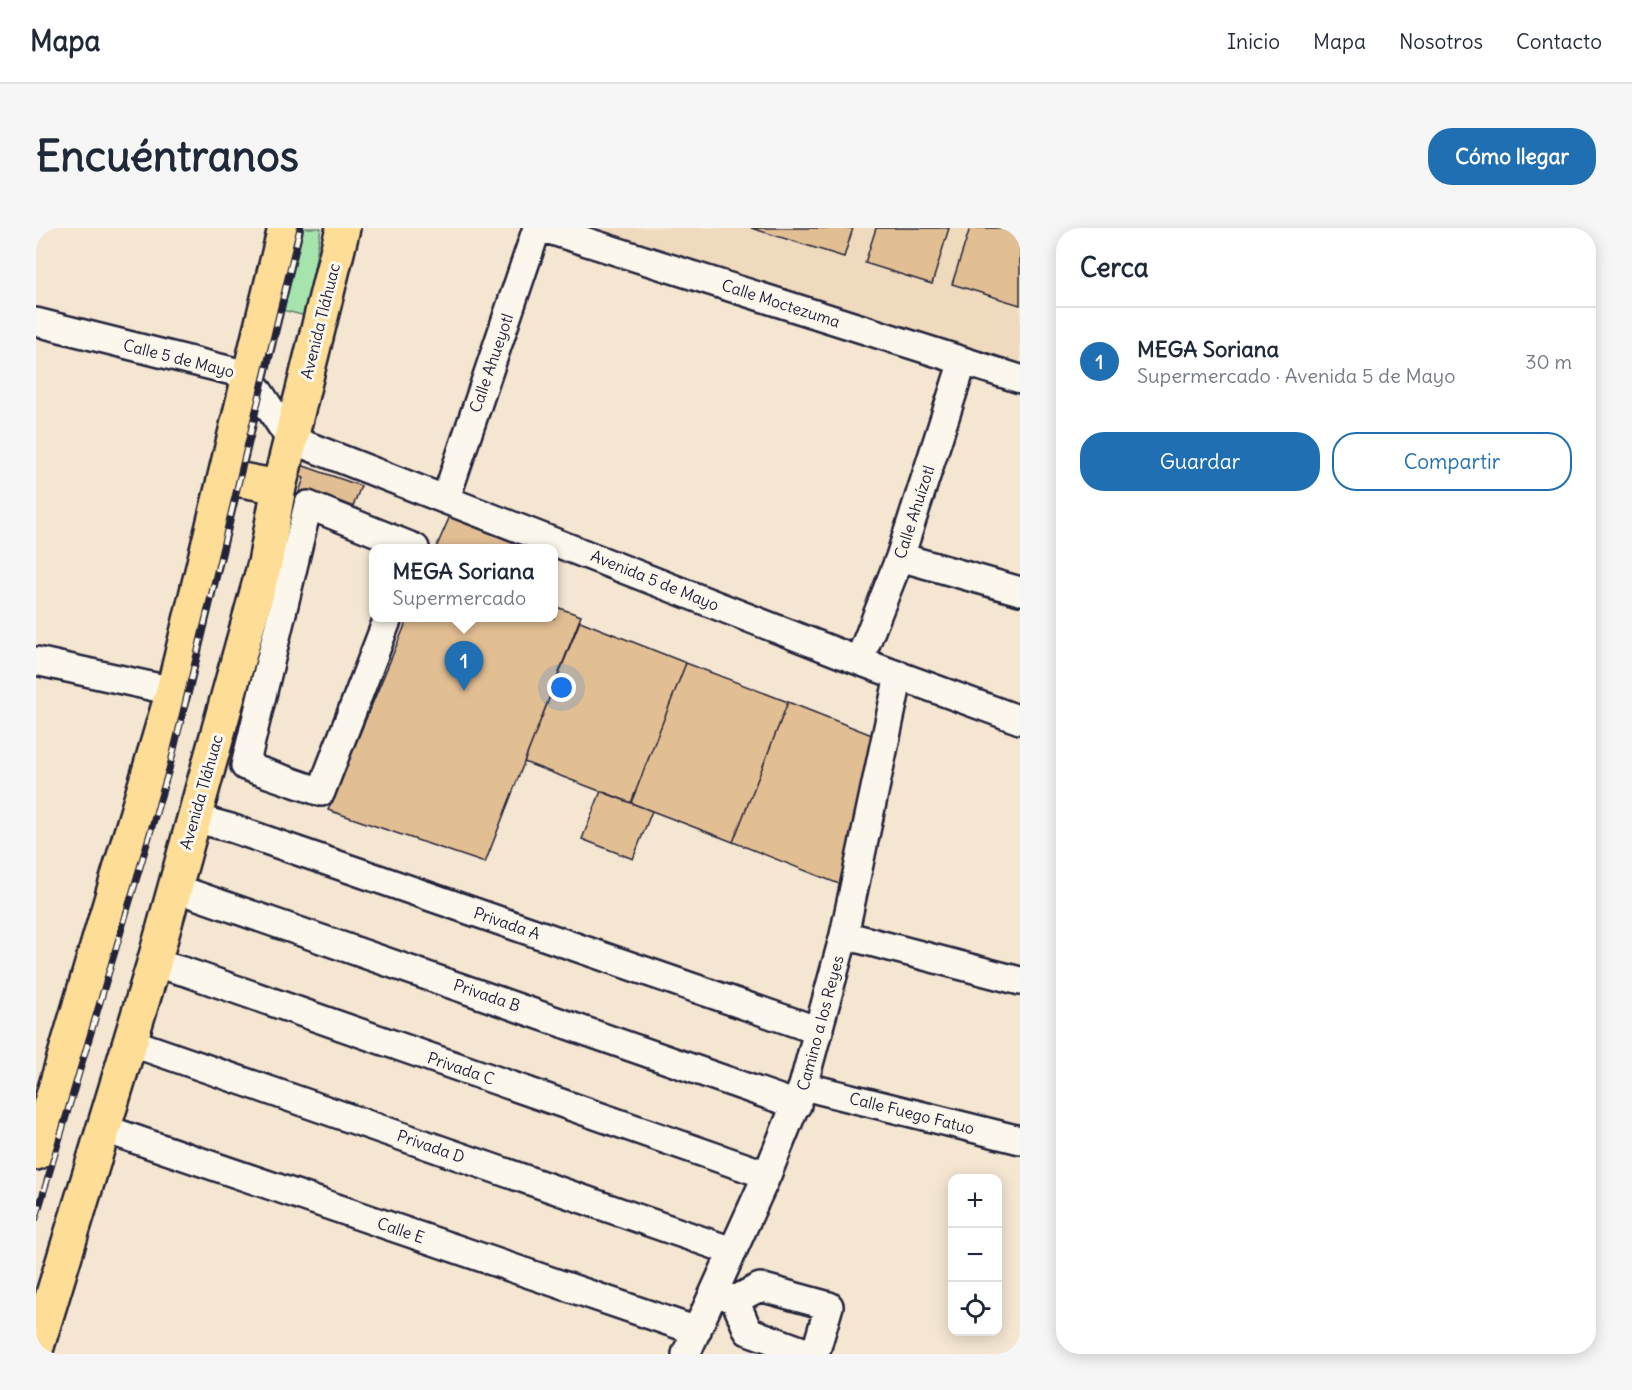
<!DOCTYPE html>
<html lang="es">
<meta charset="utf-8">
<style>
:root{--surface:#fff;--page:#f6f6f7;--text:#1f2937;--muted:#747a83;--line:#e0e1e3;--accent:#1f6fb2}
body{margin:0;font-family:Delius,sans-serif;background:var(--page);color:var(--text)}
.controls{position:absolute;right:18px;bottom:18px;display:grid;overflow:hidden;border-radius:12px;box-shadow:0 3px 15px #0003}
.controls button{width:54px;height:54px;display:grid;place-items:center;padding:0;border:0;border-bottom:2px solid var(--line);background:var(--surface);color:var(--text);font:30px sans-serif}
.you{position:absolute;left:526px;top:460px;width:21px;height:21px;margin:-15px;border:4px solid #fff;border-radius:50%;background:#1a73e8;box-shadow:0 0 0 9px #1a73e833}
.badge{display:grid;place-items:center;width:39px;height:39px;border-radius:50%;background:var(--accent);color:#fff;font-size:20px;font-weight:700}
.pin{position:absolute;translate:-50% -50px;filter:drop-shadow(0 2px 3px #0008)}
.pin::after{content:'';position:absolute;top:32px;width:21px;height:18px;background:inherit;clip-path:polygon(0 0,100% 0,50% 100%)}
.popup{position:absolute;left:333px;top:316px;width:189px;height:78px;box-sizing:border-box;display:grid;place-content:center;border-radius:12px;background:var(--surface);filter:drop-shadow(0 2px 4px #0005);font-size:20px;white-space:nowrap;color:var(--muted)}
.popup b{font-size:22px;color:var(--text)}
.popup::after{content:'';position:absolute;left:50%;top:100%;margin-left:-12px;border:12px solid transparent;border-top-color:var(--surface)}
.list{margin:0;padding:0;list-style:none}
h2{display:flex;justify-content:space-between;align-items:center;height:78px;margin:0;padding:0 24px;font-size:26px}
h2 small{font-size:20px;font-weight:400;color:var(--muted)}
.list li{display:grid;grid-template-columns:39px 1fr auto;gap:18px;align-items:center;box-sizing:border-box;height:108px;padding:0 24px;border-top:2px solid var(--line)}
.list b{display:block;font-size:22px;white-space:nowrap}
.list p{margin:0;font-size:20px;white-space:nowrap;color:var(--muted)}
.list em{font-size:20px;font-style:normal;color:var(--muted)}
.actions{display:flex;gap:12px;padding:18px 24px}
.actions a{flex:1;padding:14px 0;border:2px solid var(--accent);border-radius:24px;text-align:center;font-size:21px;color:var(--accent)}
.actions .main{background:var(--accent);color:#fff}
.icon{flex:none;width:33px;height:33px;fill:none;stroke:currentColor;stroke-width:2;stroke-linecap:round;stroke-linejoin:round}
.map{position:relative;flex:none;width:984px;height:1126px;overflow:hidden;border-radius:24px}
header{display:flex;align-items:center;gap:36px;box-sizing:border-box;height:84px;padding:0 30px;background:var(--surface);border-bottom:2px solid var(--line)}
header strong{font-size:28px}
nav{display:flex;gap:33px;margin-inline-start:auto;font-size:21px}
.intro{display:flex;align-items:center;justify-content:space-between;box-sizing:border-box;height:144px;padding:0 36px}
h1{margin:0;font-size:42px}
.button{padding:15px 27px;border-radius:24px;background:var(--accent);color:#fff;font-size:21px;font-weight:700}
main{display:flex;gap:36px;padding:0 36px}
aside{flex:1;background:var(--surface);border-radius:24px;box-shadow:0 3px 15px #0003}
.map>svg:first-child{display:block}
.built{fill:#efdabe}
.green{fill:#a5e4ac;stroke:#648374;stroke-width:1.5}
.building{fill:#e2be93;stroke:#22223b;stroke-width:1.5}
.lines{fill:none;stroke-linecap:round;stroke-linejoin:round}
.minor-casing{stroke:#22223b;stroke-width:32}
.major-casing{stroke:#22223b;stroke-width:38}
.minor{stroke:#fbf7ec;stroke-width:27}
.major{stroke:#fedd96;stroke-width:33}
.rail-casing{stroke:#22223b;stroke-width:7}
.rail{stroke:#fbf7ec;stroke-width:4.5;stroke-dasharray:14;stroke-linecap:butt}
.labels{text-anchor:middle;stroke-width:6;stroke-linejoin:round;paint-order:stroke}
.street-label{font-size:16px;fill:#22223b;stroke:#fbf7ec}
</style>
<header>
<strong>Mapa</strong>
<nav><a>Inicio</a><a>Mapa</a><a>Nosotros</a><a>Contacto</a></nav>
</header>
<div class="intro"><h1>Encuéntranos</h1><a class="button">Cómo llegar</a></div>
<main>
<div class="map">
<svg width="984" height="1126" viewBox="0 0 984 1126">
<rect width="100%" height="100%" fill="#f4e6d1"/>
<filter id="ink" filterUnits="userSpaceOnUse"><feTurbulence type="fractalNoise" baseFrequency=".0167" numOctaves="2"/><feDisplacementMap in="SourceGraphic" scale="12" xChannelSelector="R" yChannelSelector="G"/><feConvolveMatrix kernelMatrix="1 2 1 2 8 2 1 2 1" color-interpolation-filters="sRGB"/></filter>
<g filter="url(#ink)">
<path class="built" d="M507,0H984V151Z"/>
<path class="green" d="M262,0H285L270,88L242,81Z"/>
<path class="building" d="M715,0H817L808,29Z
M840,0H913L896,56L829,35Z
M934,0H972L984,4V77L916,56Z
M265,237L325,258L314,286L262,267L268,250L262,248Z
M414,288L489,317L488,320H400Z
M518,378L545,388L449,635L292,582L372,390H518Z
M544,393L650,435L595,575L488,534Z
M650,435L752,474L697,614L595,575Z
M752,474L841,509L808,658L697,614Z
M565,563L616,583L597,631L546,611Z"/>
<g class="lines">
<defs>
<path id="minor" d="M507,0L984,151
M0,94L212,147L254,211L823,433L984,492
M410,270L501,0
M864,329L984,363
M352,390L285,564L209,538L272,277L379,320
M0,433L137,463
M823,433L864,329L927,133
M158,590L195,600L783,803
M139,660L761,877
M808,707L984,753
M118,735L150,744L731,947
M94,814L696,1023
M767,858L984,912
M69,901L661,1103
M683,1065L699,1072L712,1103L775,1126
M699,1072L724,1059L793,1078L779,1126
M650,1126L731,947L767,858L808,707L863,447"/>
<path id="major" d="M190,249L243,259
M0,925L137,463L249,0
M0,1122L118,735L229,335L243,259L307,0"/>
</defs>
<use href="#minor" class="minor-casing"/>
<use href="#major" class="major-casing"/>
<use href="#minor" class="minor"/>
<use href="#major" class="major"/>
<defs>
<path id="rail" d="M0,990L134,538L264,0"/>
</defs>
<use href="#rail" class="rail-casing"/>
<use href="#rail" class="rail"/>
</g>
</g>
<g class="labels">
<g class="street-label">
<text transform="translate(745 75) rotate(18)" y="6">Calle Moctezuma</text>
<text transform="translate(284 93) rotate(-76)" y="6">Avenida Tláhuac</text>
<text transform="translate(143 130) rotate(14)" y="6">Calle 5 de Mayo</text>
<text transform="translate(455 135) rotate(-71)" y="6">Calle Ahueyotl</text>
<text transform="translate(878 284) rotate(-72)" y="6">Calle Ahuízotl</text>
<text transform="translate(619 352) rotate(22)" y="6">Avenida 5 de Mayo</text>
<text transform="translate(165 564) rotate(-74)" y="6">Avenida Tláhuac</text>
<text transform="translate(471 695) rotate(19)" y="6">Privada A</text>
<text transform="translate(451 767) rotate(19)" y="6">Privada B</text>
<text transform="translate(784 795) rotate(-75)" y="6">Camino a los Reyes</text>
<text transform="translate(425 840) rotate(19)" y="6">Privada C</text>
<text transform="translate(876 885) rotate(14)" y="6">Calle Fuego Fatuo</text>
<text transform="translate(395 918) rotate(19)" y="6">Privada D</text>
<text transform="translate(365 1002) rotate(19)" y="6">Calle E</text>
</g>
</g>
</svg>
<div class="controls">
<button>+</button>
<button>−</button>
<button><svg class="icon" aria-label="locate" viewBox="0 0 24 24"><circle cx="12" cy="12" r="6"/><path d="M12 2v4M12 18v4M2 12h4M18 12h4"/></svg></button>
</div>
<div class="you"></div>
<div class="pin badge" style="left:428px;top:463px">1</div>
<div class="popup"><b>MEGA Soriana</b>Supermercado</div>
</div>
<aside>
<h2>Cerca<small></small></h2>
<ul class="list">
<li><span class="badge">1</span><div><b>MEGA Soriana</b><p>Supermercado · Avenida 5 de Mayo</p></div><em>30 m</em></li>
</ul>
<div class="actions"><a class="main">Guardar</a><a>Compartir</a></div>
</aside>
</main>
